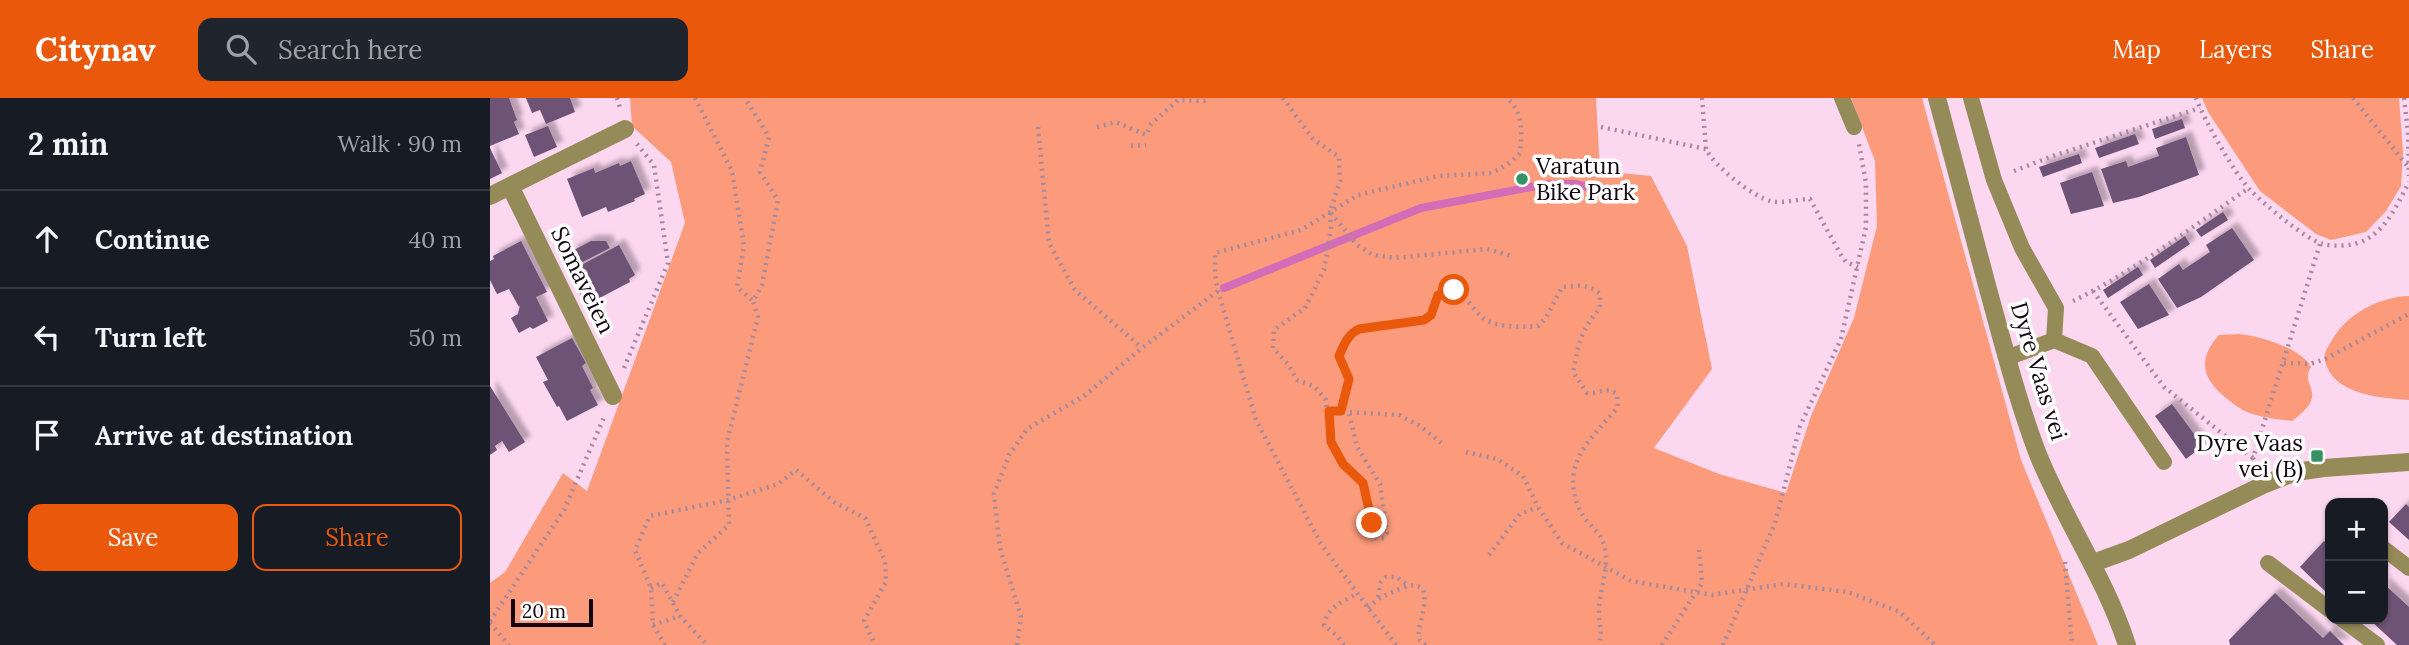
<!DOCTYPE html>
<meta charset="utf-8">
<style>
:root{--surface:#171b24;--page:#20242c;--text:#f1f3f6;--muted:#9ea1a6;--line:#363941;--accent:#ea580c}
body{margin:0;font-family:Lora,serif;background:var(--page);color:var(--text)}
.controls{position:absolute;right:21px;bottom:21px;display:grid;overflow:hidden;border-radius:14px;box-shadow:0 2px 5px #0004}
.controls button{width:63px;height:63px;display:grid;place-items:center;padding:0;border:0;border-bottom:2px solid var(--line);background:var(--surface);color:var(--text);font:35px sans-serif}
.scale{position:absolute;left:21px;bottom:18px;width:82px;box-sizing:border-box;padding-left:7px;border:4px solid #140610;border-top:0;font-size:19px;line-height:24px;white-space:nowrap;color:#140610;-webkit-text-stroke:5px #fff;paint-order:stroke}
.stop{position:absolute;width:21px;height:21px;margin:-16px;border:5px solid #ea580c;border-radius:50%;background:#fff}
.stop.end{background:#ea580c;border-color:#fff;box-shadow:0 2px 7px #0008}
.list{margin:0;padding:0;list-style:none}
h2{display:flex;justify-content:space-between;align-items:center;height:91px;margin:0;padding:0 28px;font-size:30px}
h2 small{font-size:23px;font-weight:400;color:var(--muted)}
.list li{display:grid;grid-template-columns:46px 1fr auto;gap:21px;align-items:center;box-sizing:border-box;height:98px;padding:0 28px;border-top:2px solid var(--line)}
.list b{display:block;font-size:26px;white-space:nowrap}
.list em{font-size:23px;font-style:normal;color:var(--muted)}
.actions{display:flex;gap:14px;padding:21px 28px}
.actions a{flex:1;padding:16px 0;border:2px solid var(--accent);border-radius:14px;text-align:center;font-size:24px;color:var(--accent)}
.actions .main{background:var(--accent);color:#fff}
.icon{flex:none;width:38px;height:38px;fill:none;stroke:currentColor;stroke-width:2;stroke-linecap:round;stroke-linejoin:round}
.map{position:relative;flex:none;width:1919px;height:547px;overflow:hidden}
header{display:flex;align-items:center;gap:42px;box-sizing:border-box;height:98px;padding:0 35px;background:var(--accent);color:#fff}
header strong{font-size:33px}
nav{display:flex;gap:38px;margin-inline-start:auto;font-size:24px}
.search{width:490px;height:63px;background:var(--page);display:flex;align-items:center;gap:18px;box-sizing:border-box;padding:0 24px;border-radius:14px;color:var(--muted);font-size:26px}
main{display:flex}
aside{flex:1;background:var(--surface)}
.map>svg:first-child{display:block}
.green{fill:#fb9b7c}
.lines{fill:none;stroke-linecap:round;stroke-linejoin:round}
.stream{stroke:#d36db7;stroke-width:8}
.building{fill:#6d5275;filter:url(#shadow)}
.path{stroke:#a6899d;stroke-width:4.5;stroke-dasharray:2 5;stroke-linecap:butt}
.lane{stroke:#958b59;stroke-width:16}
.street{stroke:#958b59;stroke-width:18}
.route{stroke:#ea580c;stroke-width:9}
.poi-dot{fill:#389065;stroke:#fff;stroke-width:2.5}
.labels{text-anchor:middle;stroke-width:7;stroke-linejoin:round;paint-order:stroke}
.poi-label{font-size:23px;fill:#140610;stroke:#fff;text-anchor:start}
.street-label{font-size:23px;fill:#140610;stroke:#fff}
</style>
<header>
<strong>Citynav</strong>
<div class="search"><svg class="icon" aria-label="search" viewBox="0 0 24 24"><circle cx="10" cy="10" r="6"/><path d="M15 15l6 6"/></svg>Search here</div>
<nav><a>Map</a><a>Layers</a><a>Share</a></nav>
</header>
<main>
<aside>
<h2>2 min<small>Walk · 90 m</small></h2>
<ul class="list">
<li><svg class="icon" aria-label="ahead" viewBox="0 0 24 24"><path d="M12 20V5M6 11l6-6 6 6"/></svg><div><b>Continue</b></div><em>40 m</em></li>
<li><svg class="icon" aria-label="left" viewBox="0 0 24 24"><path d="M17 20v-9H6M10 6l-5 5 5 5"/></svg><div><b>Turn left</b></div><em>50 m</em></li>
<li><svg class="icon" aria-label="arrive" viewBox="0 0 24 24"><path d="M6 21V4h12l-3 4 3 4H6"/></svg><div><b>Arrive at destination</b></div></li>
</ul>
<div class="actions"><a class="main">Save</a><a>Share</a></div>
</aside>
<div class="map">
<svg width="1919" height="547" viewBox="0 0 1919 547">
<defs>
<filter id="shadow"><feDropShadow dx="6" dy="-6" stdDeviation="2" flood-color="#0004"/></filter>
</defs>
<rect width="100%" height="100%" fill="#fcd7f0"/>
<path class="green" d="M140,0H1106L1110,73L1161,78L1197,148L1222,271L1164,350L1229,376L1296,395L1321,318L1364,220L1387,128L1385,63L1361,0H1432L1531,362L1608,547H0V485L15,474L73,375L97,393L195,125L181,64L142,28Z
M1712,0H1909L1913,55L1911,88L1896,113L1876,134L1841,142L1826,136L1770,93L1718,14Z
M1919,198V302C1891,300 1843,297 1835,263C1833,255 1838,249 1842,242C1857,216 1888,199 1919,198Z
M1749,236C1770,238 1811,250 1821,269C1808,289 1842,294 1802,323C1785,321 1762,319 1748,309C1719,289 1701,268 1729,237Z"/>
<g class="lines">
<path class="stream" d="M734,190L931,110L1057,86H1085L1134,98"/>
</g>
<path class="building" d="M0,0H19L27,22L24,24L29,36L0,48Z
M36,0H80L85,14L56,26L50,12L42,15Z
M1692,21L1695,30L1665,41L1662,31Z
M58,28L67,49L44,59L35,37Z
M1645,36L1649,46L1609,60L1605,50Z
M1696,39L1709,77L1649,99L1623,105L1611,71L1636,63L1638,69L1669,58L1666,50Z
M0,50L12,75L0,81Z
M1589,56L1592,65L1553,79L1549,69Z
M141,63L155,96L144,101L145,103L118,114L116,109L92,119L77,81L104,70L105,75L129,65L130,68Z
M1602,74L1614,108L1581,116L1570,85Z
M1733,114L1738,122L1711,139L1706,132Z
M1742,130L1764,162L1711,199L1687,210L1668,181L1689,166L1693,172L1720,154L1716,147Z
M1695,138L1700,146L1665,170L1660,162Z
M31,143L57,194L46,199L58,223L43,231L40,229L29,235L21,220L28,216L30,207L29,209L19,191L7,196L0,182V163L4,161L3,158Z
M101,143H116L120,150L87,167L80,154Z
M129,147L145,177L139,181L140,184L102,204L100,201L94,204L78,174Z
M1648,169L1653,177L1618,200L1613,192Z
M1659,186L1679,217L1648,231L1630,204Z
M82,240L96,265L92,268L103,290L100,292L108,307L77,323L69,308L67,309L53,284L58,282L46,259Z
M0,288L35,344L19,354L12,343L5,348L7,352L0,357Z
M1682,306L1713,348L1696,361L1665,318Z
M1916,406L1919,409V442L1899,424Z
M1834,443L1840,449V498L1810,469Z
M1893,485L1919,509V547H1907L1879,521H1893Z
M1785,495L1833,540L1840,533L1854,547H1740L1739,542Z"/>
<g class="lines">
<path class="path" d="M127,0L130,10
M205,0L242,73L254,148L247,189L263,203
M793,0L822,40L849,59L850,83L840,114L841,130L834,172L815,210L784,232L783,250L798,266L807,282L824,288L836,302L841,344L853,366L873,385L882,425V437L887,441L894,440L897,435L890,386L867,349L859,315
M1212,0L1216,51
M1706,0C1714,22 1745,76 1760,92C1773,105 1816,142 1833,146C1845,149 1864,148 1875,142C1897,131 1908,105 1919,84
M1863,0L1919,70
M1914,0L1918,34L1919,78
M548,29L559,145L585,192L652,250
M607,29L626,24L656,37L661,26L688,2L714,3L719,0
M1111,29L1216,51C1224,68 1263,99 1281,103C1293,106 1307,101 1320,101L1351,157L1356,164L1368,169
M641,48L656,47
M1524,73L1563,58L1710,10
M841,115L867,147L883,157L905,160L997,151L1021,158
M1603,193L1674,289L1763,360
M1583,203C1645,173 1702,129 1759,90
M1794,265L1820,266L1835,261L1919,216
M134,270L178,165L164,67L147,46
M839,313L909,317L930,328L954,347
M851,313L859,281L849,258L857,240L869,231L934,222L941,217L948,197L959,192C974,193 982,211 993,220C1006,230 1033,229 1048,228L1056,220L1072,189C1086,188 1099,185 1110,196V210C1090,234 1089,244 1083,274L1097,295C1108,296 1116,288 1127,296L1128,309C1099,343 1067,369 1092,416C1097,426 1108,432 1112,442C1123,467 1108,490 1109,516C1109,528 1113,534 1109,547
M976,354L1007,361L1033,378L1048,409L1072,445L1141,483L1222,497L1293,486L1358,494L1410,514L1445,547
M1767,368L1763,360L1830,146
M999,457L1030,416L1048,409
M1575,464L1582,547
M161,490L172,485L190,518L217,547
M888,499L891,484L896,479H907L919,488
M183,504L208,455L239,427L237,344L268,219L263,203L272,187L288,102L270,74L279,39L255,0
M878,510C889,499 898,496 912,490C952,476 926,526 929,539C930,544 932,544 936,547
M0,523L74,412L115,317
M0,525L19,547
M163,527L190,518
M175,547L163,527L161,490L145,452L160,418L238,402L288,386L306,372L344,404L375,420L395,463L396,484L374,523L385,547
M527,547L531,519L510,450L504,396L519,357L537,331L594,298L652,250L728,193
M854,547L847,538L834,527C837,509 853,504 868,495
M906,547L831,446L766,322L728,193L725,176V155L811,132L868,97L948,78L1002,75L1018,66L1030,55C1032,33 1034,16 1017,0
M1172,547L1212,485L1209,452
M1233,547L1285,425L1310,328L1351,241L1376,129V85L1369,46"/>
<path class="lane" d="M1352,0L1364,29
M1481,0L1504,82L1532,150L1566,210L1564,242L1517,260
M1564,242L1602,258L1674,364
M1893,450L1919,470
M1778,465L1840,512
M1852,521L1887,547"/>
<path class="street" d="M1447,0C1464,64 1481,127 1498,191C1513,245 1527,301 1547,354C1573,420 1615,479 1637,547
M20,88L123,298
M0,98L135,31
M1603,465L1639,452L1775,386L1806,374L1834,370L1919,364"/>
</g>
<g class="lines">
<path class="route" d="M882,425L873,385L853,366L841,344L839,313H851L859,281L849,258C854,247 857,237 869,231L934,222L941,217L948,197L964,192"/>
</g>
<g class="poi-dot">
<circle cx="1032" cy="81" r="7"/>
<rect x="1820" y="351" width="14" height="14" rx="3.5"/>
</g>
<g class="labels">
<g class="poi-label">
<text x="1046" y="76">Varatun<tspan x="1046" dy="26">Bike Park</tspan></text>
<text x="1813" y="353" text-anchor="end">Dyre Vaas<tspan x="1813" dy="26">vei (B)</tspan></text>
</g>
<g class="street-label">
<text transform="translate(93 182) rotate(64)" y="8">Somaveien</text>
<text transform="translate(1549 273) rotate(73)" y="8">Dyre Vaas vei</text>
</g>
</g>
</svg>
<div class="controls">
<button>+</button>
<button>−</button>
</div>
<div class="scale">20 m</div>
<div class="stop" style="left:964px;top:192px"></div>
<div class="stop end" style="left:882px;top:425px"></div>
</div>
</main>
